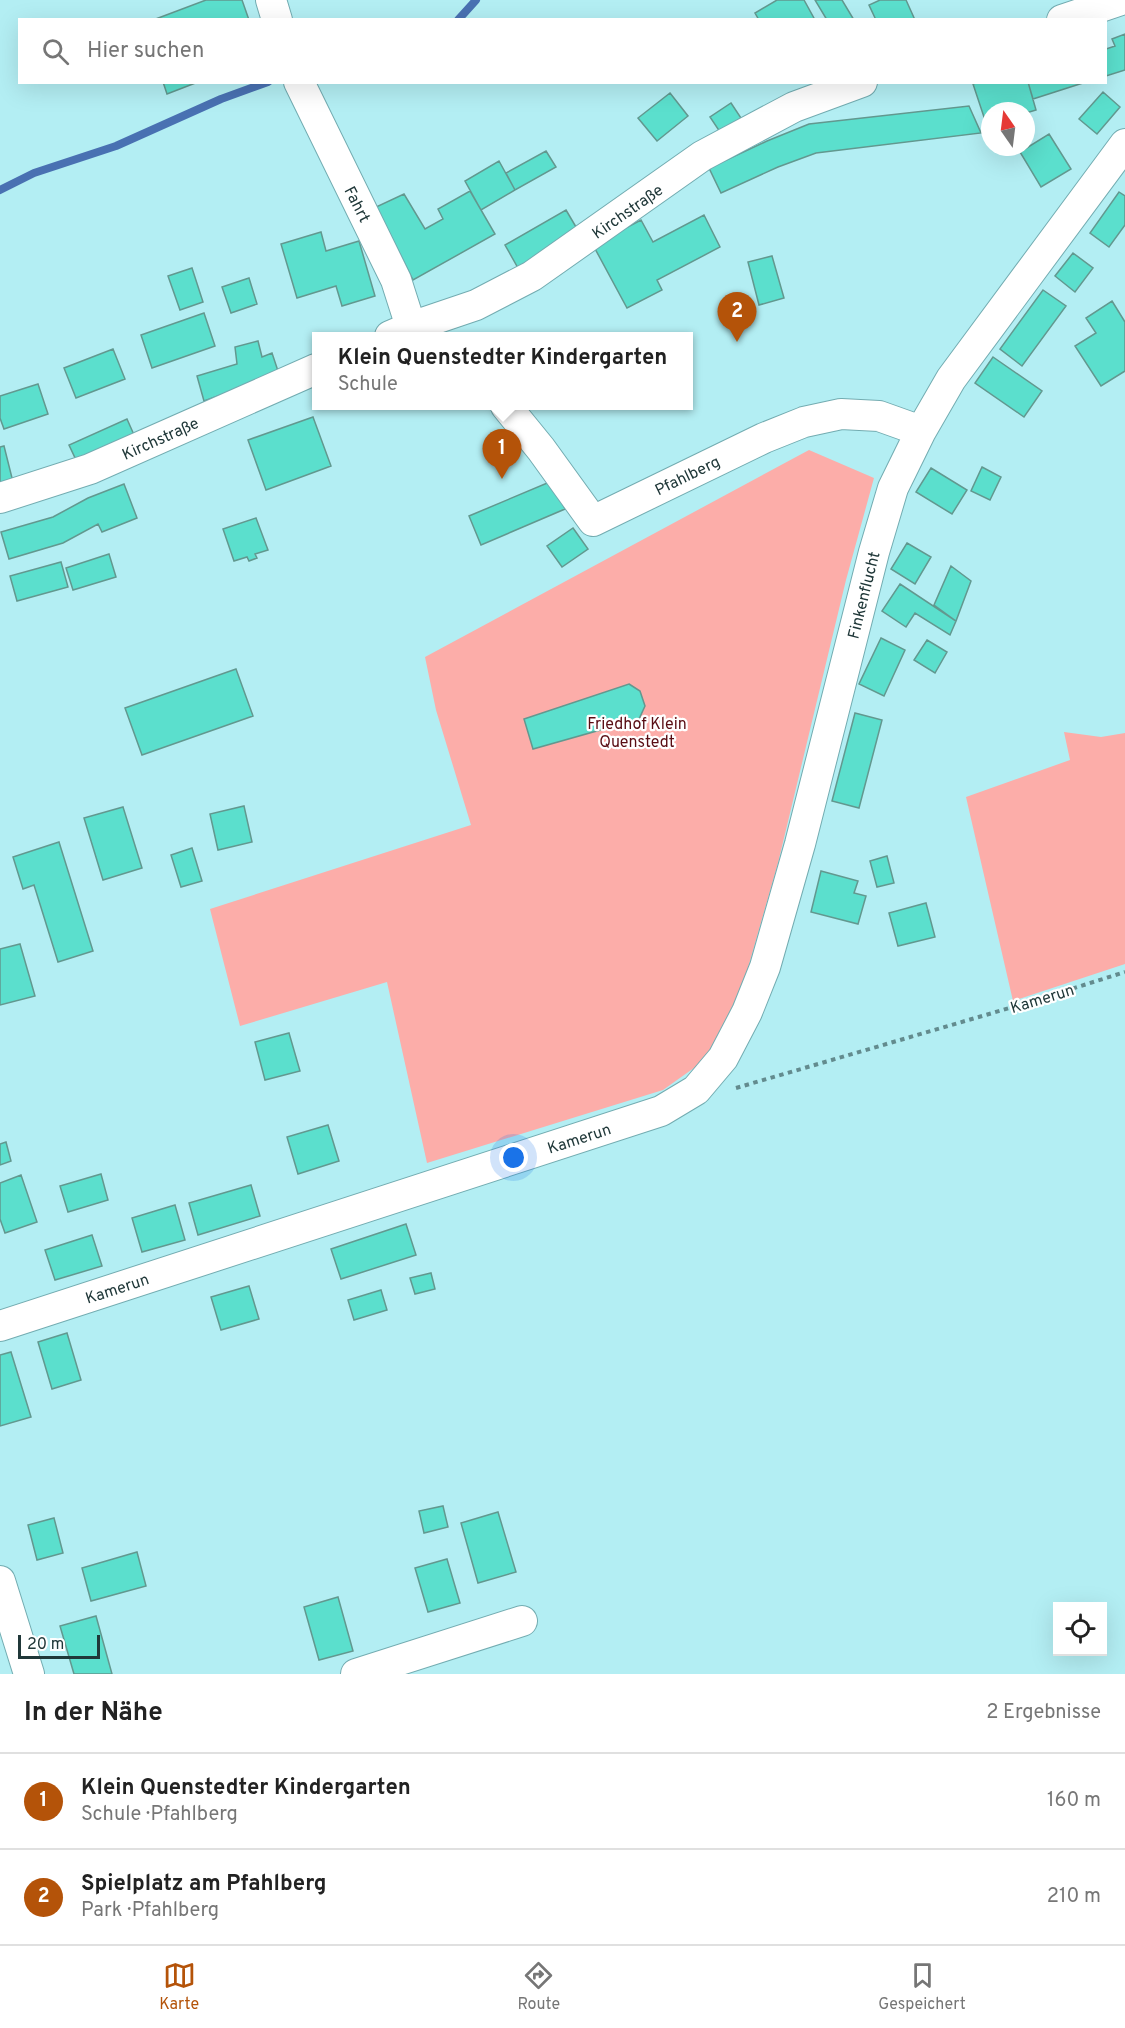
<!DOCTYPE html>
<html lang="de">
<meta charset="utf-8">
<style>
:root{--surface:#fff;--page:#f6f6f6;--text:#222;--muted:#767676;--line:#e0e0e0;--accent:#b45309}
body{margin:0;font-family:Overpass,sans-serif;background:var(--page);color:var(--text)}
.controls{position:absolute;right:18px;bottom:18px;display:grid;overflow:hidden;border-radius:0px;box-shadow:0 6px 24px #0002}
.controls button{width:54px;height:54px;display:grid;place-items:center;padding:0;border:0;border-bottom:2px solid var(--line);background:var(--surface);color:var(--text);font:30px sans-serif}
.compass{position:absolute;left:981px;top:102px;width:54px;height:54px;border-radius:50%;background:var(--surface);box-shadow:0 6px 24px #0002;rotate:346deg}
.scale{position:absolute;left:18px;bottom:15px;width:82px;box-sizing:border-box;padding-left:6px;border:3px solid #203839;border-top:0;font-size:16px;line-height:21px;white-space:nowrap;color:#203839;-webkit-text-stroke:4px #fff;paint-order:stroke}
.you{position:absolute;left:514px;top:1158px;width:21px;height:21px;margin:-15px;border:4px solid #fff;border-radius:50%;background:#1a73e8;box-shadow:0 0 0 9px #1a73e833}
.badge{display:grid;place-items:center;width:39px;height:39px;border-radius:50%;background:var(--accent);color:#fff;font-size:20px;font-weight:700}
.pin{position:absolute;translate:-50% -50px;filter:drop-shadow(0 2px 3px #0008)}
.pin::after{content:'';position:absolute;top:32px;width:21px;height:18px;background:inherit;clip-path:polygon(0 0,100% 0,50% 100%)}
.popup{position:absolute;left:312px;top:332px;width:381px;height:78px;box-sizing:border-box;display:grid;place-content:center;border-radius:0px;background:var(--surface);filter:drop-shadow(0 2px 4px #0005);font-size:20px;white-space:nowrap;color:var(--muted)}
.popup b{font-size:22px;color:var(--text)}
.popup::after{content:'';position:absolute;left:50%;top:100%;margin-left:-12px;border:12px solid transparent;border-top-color:var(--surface)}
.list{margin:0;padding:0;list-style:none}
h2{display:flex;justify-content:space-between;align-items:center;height:78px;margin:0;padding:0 24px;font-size:26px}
h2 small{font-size:20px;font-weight:400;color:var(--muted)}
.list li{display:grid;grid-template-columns:39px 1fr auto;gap:18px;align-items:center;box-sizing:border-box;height:96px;padding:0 24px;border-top:2px solid var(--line)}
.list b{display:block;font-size:22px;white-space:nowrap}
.list p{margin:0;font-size:20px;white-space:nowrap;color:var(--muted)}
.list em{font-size:20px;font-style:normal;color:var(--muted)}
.icon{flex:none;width:33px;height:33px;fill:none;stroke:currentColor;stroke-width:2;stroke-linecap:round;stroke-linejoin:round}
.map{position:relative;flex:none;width:1125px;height:1674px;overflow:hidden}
.search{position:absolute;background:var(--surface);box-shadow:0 6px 24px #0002;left:18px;right:18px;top:18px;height:66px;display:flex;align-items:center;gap:15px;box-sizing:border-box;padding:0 21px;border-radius:0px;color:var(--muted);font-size:22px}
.sheet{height:270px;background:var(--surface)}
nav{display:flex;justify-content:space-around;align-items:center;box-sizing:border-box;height:84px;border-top:2px solid var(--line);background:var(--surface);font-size:16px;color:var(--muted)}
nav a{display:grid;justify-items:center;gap:3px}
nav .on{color:var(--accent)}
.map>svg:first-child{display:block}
.green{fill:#fcada9}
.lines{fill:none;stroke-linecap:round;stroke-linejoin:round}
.stream{stroke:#4971b2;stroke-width:8}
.building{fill:#5bdfcd;stroke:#62988f;stroke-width:1.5}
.minor-casing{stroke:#73acb1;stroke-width:32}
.path{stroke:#638b8e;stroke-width:4;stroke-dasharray:4.5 4.5;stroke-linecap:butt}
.minor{stroke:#fff;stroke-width:30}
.labels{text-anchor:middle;stroke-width:4.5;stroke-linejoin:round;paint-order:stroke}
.street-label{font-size:16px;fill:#203839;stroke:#fff}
.park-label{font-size:16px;fill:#590d13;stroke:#fff}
</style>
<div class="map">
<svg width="1125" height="1674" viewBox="0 0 1125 1674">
<rect width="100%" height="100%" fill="#b3eef3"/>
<path class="green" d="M809,450L874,478L846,580L778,863L744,982L708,1058L663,1090L427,1163L387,982L240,1026L210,909L471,825L436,710L425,657Z
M1064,732L1101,737L1125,733V964L1013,1001L966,797L1070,760Z"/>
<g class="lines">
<path class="stream" d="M458,20L476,0
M0,190L34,173L116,146L221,99L268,82"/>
</g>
<path class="building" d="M206,0H242L249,20H153Z
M777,0H804L815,20H759L755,13Z
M815,0H842L854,20H827Z
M880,0H906L915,20H876L869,5Z
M1125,34V70L1106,76V49L1115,46L1112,39Z
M163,82H198L167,94Z
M979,82H1028L1036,110L1026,113V111H990V125L987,126L973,84Z
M1028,82H1086L1033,99Z
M1103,92L1120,107L1097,134L1079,119Z
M670,93L688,116L657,141L638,118Z
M731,103L741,118L720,132L710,117Z
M969,106L981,133L816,153L778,167L721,193L709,168L767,141L809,124Z
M1049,134L1071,169L1041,187L1020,152Z
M546,151L556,167L515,190L506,173Z
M499,161L515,190L481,210L465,181Z
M470,191L495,234L413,280L376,207L404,194L425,229L443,219L438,209Z
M1119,192L1125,196V225L1109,247L1090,233Z
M566,210L579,232L518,268L505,245Z
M704,215L720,247L657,280L662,290L627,308L593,245L641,220L653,242Z
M321,232L326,251L359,241L375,296L342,306L336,286L297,298L281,244Z
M1073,253L1093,268L1075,292L1055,276Z
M772,256L784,298L759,305L748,262Z
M192,268L203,302L180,310L168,276Z
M249,278L257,304L231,313L222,287Z
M1043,290L1066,306L1022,366L1000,349Z
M1112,301L1125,322V371L1101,386L1075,346L1096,333L1086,318Z
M204,313L215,346L152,368L141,335Z
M258,341L262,357L272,353L279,374L204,401L197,376L237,364L235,347Z
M113,349L125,379L76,398L64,368Z
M993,357L1042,391L1024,417L975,383Z
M38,384L48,414L4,429L0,418V396Z
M313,417L331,466L266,490L248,440Z
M127,419L135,437L77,462L69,445Z
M4,446L13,482L0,486V447Z
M982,467L1001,477L990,500L971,491Z
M931,468L967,490L952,514L916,492Z
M552,481L565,509L481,545L469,516Z
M124,484L137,518L102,532L98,524L63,543L9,559L1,532L53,517L88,498Z
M256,518L268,550L255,554L257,558L249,561L247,557L234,561L223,529Z
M573,528L588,549L562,567L547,546Z
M907,543L931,557L915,584L891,569Z
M109,554L116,577L73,590L66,568Z
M61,562L68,587L17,601L10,576Z
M951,566L971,581L956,621L934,605Z
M900,584L956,621L950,635L915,613L906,627L882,611Z
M881,638L905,650L884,696L859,684Z
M927,640L947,652L935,673L914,660Z
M236,669L253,716L142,755L125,708Z
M629,684L640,691L645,706L639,719L533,749L524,719Z
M855,713L882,720L859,808L832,801Z
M244,806L252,842L218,850L210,814Z
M123,807L142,868L103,880L84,818Z
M59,842L93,951L58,962L34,885L23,889L13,857Z
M192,848L202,881L181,887L171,855Z
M887,856L894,883L877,887L870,861Z
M821,871L858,881L854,893L866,896L858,924L811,912Z
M926,903L935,937L898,946L889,913Z
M20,944L35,996L0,1005V949Z
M289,1033L300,1071L265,1080L255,1042Z
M328,1125L339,1161L298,1174L287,1137Z
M6,1142L11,1161L0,1165V1144Z
M101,1174L108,1200L68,1212L60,1186Z
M21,1175L37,1222L5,1233L0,1219V1183Z
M251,1185L260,1216L198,1235L189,1203Z
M175,1205L185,1240L142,1252L132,1218Z
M406,1224L416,1255L341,1279L331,1249Z
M92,1235L102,1266L55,1280L45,1250Z
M431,1273L435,1289L415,1294L410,1278Z
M249,1286L259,1319L221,1330L211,1297Z
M381,1290L387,1310L354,1320L348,1300Z
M67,1333L81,1380L52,1389L38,1342Z
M11,1352L31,1417L0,1426V1355Z
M443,1506L448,1527L424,1533L419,1511Z
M498,1512L516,1572L478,1583L461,1523Z
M54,1518L63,1553L37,1560L28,1525Z
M137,1552L146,1586L91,1601L82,1568Z
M447,1559L460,1603L428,1612L415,1568Z
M338,1597L353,1651L319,1660L304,1607Z
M96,1616L112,1674H74L60,1626Z"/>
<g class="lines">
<defs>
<path id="minor" d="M271,0L277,20
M1062,20L1121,0
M299,82L396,280L411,327
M390,336L411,327L476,305L532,276L702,156L794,107L862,82
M506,406L541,449L593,521L764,438L804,422L841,414L879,416L921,431
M0,498L90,469L316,369
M0,1326L661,1111L696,1090L723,1058L747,1012L765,967L800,844L874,552L893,488L921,431L951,379L1125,144
M0,1581L29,1674
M356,1674L522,1621"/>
</defs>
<use href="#minor" class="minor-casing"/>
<path class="path" d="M736,1088L1030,1002L1125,972"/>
<use href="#minor" class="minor"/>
</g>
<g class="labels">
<g class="street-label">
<text transform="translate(358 204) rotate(63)" y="6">Fahrt</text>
<text transform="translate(627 211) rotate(-35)" y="6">Kirchstraße</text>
<text transform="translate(160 438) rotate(-24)" y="6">Kirchstraße</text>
<text transform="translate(687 475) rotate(-26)" y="6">Pfahlberg</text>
<text transform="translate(863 595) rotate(-76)" y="6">Finkenflucht</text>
<text transform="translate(1042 998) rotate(-17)" y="6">Kamerun</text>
<text transform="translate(579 1138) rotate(-18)" y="6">Kamerun</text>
<text transform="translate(117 1288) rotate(-18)" y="6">Kamerun</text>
</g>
<g class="park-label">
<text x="637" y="729">Friedhof Klein<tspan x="637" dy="18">Quenstedt</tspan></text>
</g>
</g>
</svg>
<div class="controls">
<button><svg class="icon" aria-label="locate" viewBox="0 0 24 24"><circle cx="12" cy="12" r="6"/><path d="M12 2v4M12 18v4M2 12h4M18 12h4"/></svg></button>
</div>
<svg class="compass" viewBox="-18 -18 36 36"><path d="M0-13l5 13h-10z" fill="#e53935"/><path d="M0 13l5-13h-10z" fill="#767676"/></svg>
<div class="scale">20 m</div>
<div class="you"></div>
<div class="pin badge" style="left:502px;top:479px">1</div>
<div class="popup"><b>Klein Quenstedter Kindergarten</b>Schule</div>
<div class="pin badge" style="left:737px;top:342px">2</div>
<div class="search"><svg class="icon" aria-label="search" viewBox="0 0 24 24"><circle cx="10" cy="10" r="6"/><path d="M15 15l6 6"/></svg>Hier suchen</div>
</div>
<section class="sheet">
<h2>In der Nähe<small>2 Ergebnisse</small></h2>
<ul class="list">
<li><span class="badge">1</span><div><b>Klein Quenstedter Kindergarten</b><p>Schule · Pfahlberg</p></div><em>160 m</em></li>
<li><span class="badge">2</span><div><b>Spielplatz am Pfahlberg</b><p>Park · Pfahlberg</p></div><em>210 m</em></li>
</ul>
</section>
<nav>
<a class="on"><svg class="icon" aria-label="map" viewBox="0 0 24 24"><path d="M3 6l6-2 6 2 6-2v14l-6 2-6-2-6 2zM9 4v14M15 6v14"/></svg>Karte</a>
<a><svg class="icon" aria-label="directions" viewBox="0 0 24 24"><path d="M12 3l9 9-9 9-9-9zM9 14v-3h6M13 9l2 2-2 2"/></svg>Route</a>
<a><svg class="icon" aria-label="saved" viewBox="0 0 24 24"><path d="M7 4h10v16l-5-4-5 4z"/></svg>Gespeichert</a>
</nav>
